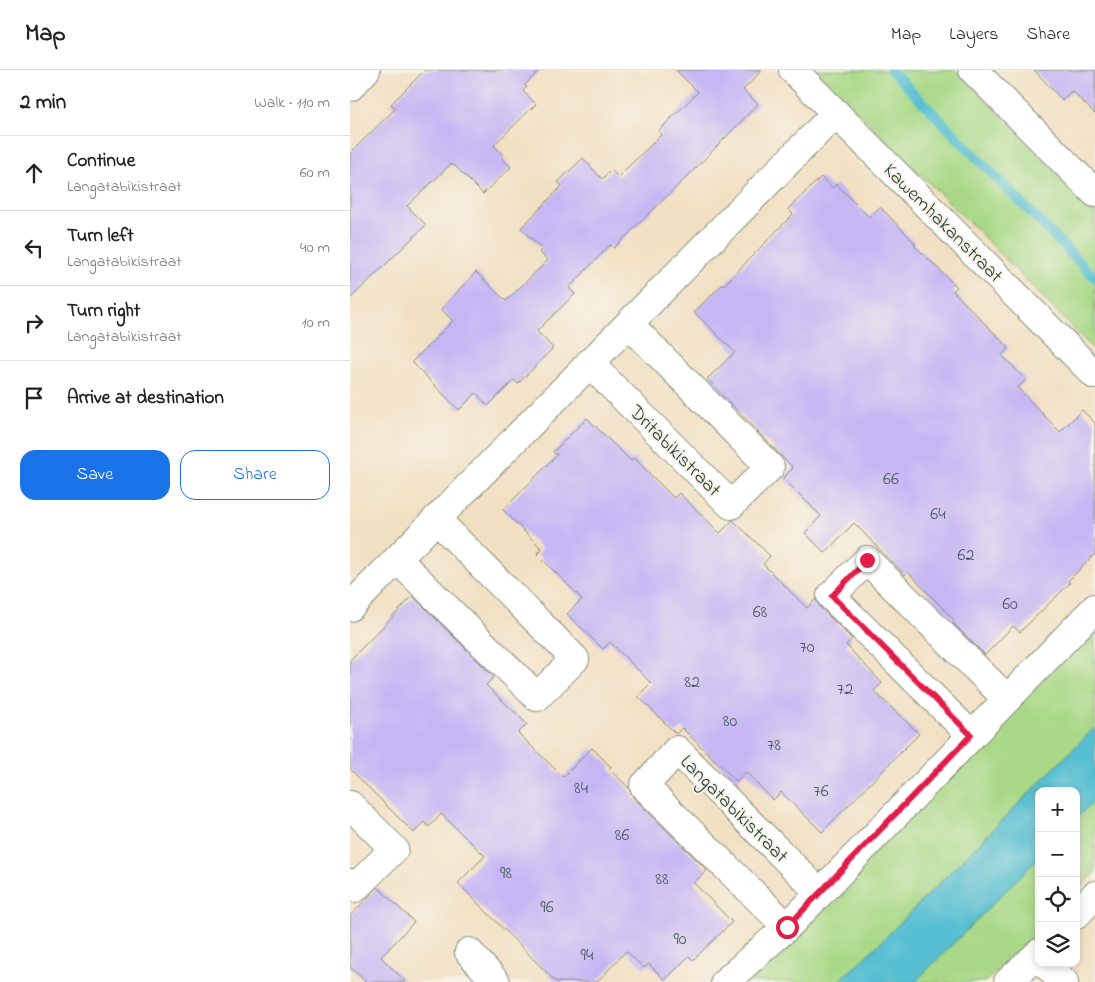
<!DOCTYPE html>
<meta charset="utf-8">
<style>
:root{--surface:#fff;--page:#f6f6f6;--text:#222;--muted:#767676;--line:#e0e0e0;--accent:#1a73e8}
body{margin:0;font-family:"Indie Flower",sans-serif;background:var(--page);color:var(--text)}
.controls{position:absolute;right:15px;bottom:15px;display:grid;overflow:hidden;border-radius:10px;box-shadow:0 2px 8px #0003}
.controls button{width:45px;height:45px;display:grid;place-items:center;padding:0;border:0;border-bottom:1px solid var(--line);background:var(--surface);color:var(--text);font:25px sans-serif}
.stop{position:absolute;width:15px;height:15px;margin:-11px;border:4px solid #e11d48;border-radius:50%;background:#fff}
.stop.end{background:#e11d48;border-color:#fff;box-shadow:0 1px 5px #0008}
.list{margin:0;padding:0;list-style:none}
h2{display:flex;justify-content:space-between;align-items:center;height:65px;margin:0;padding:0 20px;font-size:21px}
h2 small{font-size:16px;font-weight:400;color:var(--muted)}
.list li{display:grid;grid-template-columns:32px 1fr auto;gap:15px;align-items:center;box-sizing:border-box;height:75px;padding:0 20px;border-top:1px solid var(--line)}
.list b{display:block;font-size:19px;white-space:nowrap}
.list p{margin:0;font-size:16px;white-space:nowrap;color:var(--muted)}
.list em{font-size:16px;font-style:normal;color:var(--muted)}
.actions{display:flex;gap:10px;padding:15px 20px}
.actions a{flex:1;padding:11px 0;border:1px solid var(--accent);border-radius:15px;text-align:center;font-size:18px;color:var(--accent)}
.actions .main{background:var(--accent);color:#fff}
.icon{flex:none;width:28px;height:28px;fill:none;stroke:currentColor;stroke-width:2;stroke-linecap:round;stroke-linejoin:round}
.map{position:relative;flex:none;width:745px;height:912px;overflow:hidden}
header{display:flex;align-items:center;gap:30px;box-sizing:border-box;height:70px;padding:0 25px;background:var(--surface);border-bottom:1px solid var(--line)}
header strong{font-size:24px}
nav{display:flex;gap:28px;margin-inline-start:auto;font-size:18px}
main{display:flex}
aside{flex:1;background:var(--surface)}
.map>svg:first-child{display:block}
.grass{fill:#a9d987;stroke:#648b5e}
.water{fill:#56bfd2;stroke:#3a7e83}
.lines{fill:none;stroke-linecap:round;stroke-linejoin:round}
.stream{stroke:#56bfd2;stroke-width:10}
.building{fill:#c6b7f4}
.minor-casing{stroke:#888e7c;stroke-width:30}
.tertiary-casing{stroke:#888e7c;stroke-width:30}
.minor{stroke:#fff;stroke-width:28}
.tertiary{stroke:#fff;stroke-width:28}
.route{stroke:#e11d48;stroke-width:6}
.labels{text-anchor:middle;stroke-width:4;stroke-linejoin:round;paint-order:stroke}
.number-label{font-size:18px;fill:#495c64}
.street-label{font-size:20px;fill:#1f3d34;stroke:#f7f3e8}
</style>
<header>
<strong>Map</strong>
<nav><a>Map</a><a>Layers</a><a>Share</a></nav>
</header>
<main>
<aside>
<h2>2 min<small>Walk · 110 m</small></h2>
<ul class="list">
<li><svg class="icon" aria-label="ahead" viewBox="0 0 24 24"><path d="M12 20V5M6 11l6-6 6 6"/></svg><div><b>Continue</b><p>Langatabikistraat</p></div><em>60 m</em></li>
<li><svg class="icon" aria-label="left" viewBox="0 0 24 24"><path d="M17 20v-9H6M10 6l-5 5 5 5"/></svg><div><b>Turn left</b><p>Langatabikistraat</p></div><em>40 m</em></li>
<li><svg class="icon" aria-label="right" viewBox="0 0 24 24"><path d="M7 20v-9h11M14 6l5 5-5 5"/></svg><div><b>Turn right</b><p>Langatabikistraat</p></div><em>10 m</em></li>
<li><svg class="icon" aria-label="arrive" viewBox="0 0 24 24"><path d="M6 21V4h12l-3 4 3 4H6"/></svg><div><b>Arrive at destination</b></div></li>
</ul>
<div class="actions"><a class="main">Save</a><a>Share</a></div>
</aside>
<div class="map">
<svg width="745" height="912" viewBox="0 0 745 912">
<rect width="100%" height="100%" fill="#f7f3e8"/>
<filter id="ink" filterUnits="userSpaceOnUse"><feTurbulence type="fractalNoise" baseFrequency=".02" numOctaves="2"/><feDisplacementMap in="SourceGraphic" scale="10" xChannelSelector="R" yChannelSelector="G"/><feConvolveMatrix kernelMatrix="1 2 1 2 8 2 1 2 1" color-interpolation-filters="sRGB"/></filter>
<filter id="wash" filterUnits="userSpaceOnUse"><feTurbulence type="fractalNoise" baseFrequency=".0096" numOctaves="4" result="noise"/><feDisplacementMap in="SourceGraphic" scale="20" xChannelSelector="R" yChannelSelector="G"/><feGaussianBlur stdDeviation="1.12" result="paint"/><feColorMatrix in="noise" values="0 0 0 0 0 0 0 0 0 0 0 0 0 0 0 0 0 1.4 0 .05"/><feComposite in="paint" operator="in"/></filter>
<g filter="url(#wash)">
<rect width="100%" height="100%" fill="#f2e0c3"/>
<path class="grass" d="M465,0H606L745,142V281L627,160Z
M745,557V657L717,685L526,877L488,912H394Z
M745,730V803L726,822V749Z
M689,787V860L635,912H565Z"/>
<path class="water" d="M745,657V730L726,749V721H689V787L565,912H488L526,877Z"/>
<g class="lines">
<path class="stream" d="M541,0L745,208"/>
</g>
<g id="blocks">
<path class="building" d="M75,0H190L175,15L177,17L173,21L186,34L144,75L154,86L152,88L161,97L133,124L104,95L103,96L101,94L57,136L76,155L0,229V83L46,38L41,34Z
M326,0H412L393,20L408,34L340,104L264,178L260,175L219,218L225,224L187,261L203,278L168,314L164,310L138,336L126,323L109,340L62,292L103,251L91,239L126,202L156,231L198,190L189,182L192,179L171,158L212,116L208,112L233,88L252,109L261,100L268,107L312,64L308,61L348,22Z
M684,0H745V44L722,21L712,30Z
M471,107L482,118L486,114L519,147L530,137L565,173L564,175L607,217L603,221L659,278L652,285L676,310L668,318L710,362L732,340L745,353V484L718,511L720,513L670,562L663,556L635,585L602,552L604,550L558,502L555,505L504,453L475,483L455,463L471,446L433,408L443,398L357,309L385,282L344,242L373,214L374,215L443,144L438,139Z
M237,348L281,391L284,388L324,428L329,423L370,463L383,450L420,486L413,494L457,538L466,529L470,537L502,569L496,575L532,613L524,621L569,664L472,762L431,722L423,730L396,702L386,711L332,658L326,664L288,626L301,613L260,572L253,579L217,544L232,529L187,484L192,479L153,440L207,385L203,382Z
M63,526L144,607L136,615L177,654L168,663L213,707L242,678L261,697L259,699L279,718L283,727L357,800L344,813L382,852L343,890L339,886L315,910L299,894L294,898L276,881L247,912H206L108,813L135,786L91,744L79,757L74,752L64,763L0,699V590Z
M28,817L64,852L31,887L56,912H16L0,897V846Z"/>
</g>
</g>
<g filter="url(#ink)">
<use href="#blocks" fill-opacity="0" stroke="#888e7c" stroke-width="1"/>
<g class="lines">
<defs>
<path id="minor" d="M443,0L745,305
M623,0L745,123
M0,17L16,0
M239,293L381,435L420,397L279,254
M47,489L187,627L225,589L86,449
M0,537L486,43
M621,665L481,526L517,490L657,629
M0,735L44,779L5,818L0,813
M726,845L745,825
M437,857L294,716L327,680L470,823
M119,882L146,912
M694,893L714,912
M658,912L689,883"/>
<path id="tertiary" d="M375,912L437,857L470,823L745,538"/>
</defs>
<use href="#minor" class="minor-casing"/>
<use href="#tertiary" class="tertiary-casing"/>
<use href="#minor" class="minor"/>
<use href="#tertiary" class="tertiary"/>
</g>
</g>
<g class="lines" filter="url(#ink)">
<path class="route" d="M437,857L621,665L482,526L517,490"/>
</g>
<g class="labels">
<g class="number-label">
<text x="541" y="414">66</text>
<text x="588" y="449">64</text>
<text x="616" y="490">62</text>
<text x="660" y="539">60</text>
<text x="410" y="547">68</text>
<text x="457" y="582">70</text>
<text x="342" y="617">82</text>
<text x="495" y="624">72</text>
<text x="380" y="656">80</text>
<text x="424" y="680">78</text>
<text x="231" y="723">84</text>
<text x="471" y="726">76</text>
<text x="272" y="770">86</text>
<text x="156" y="808">98</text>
<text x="312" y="814">88</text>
<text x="197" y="842">96</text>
<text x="330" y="874">90</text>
<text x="237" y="890">94</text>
</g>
<g class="street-label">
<text transform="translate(594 152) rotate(45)" y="7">Kawemhakanstraat</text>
<text transform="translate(326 380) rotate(45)" y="7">Dritabikistraat</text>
<text transform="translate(385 738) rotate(45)" y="7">Langatabikistraat</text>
</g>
</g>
</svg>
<div class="controls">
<button>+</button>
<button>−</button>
<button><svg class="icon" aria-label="locate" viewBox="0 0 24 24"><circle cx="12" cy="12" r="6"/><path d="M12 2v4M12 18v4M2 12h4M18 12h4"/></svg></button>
<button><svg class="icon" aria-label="layers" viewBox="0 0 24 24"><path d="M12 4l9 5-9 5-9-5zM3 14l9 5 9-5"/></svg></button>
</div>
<div class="stop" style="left:437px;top:857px"></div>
<div class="stop end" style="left:517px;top:490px"></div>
</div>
</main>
